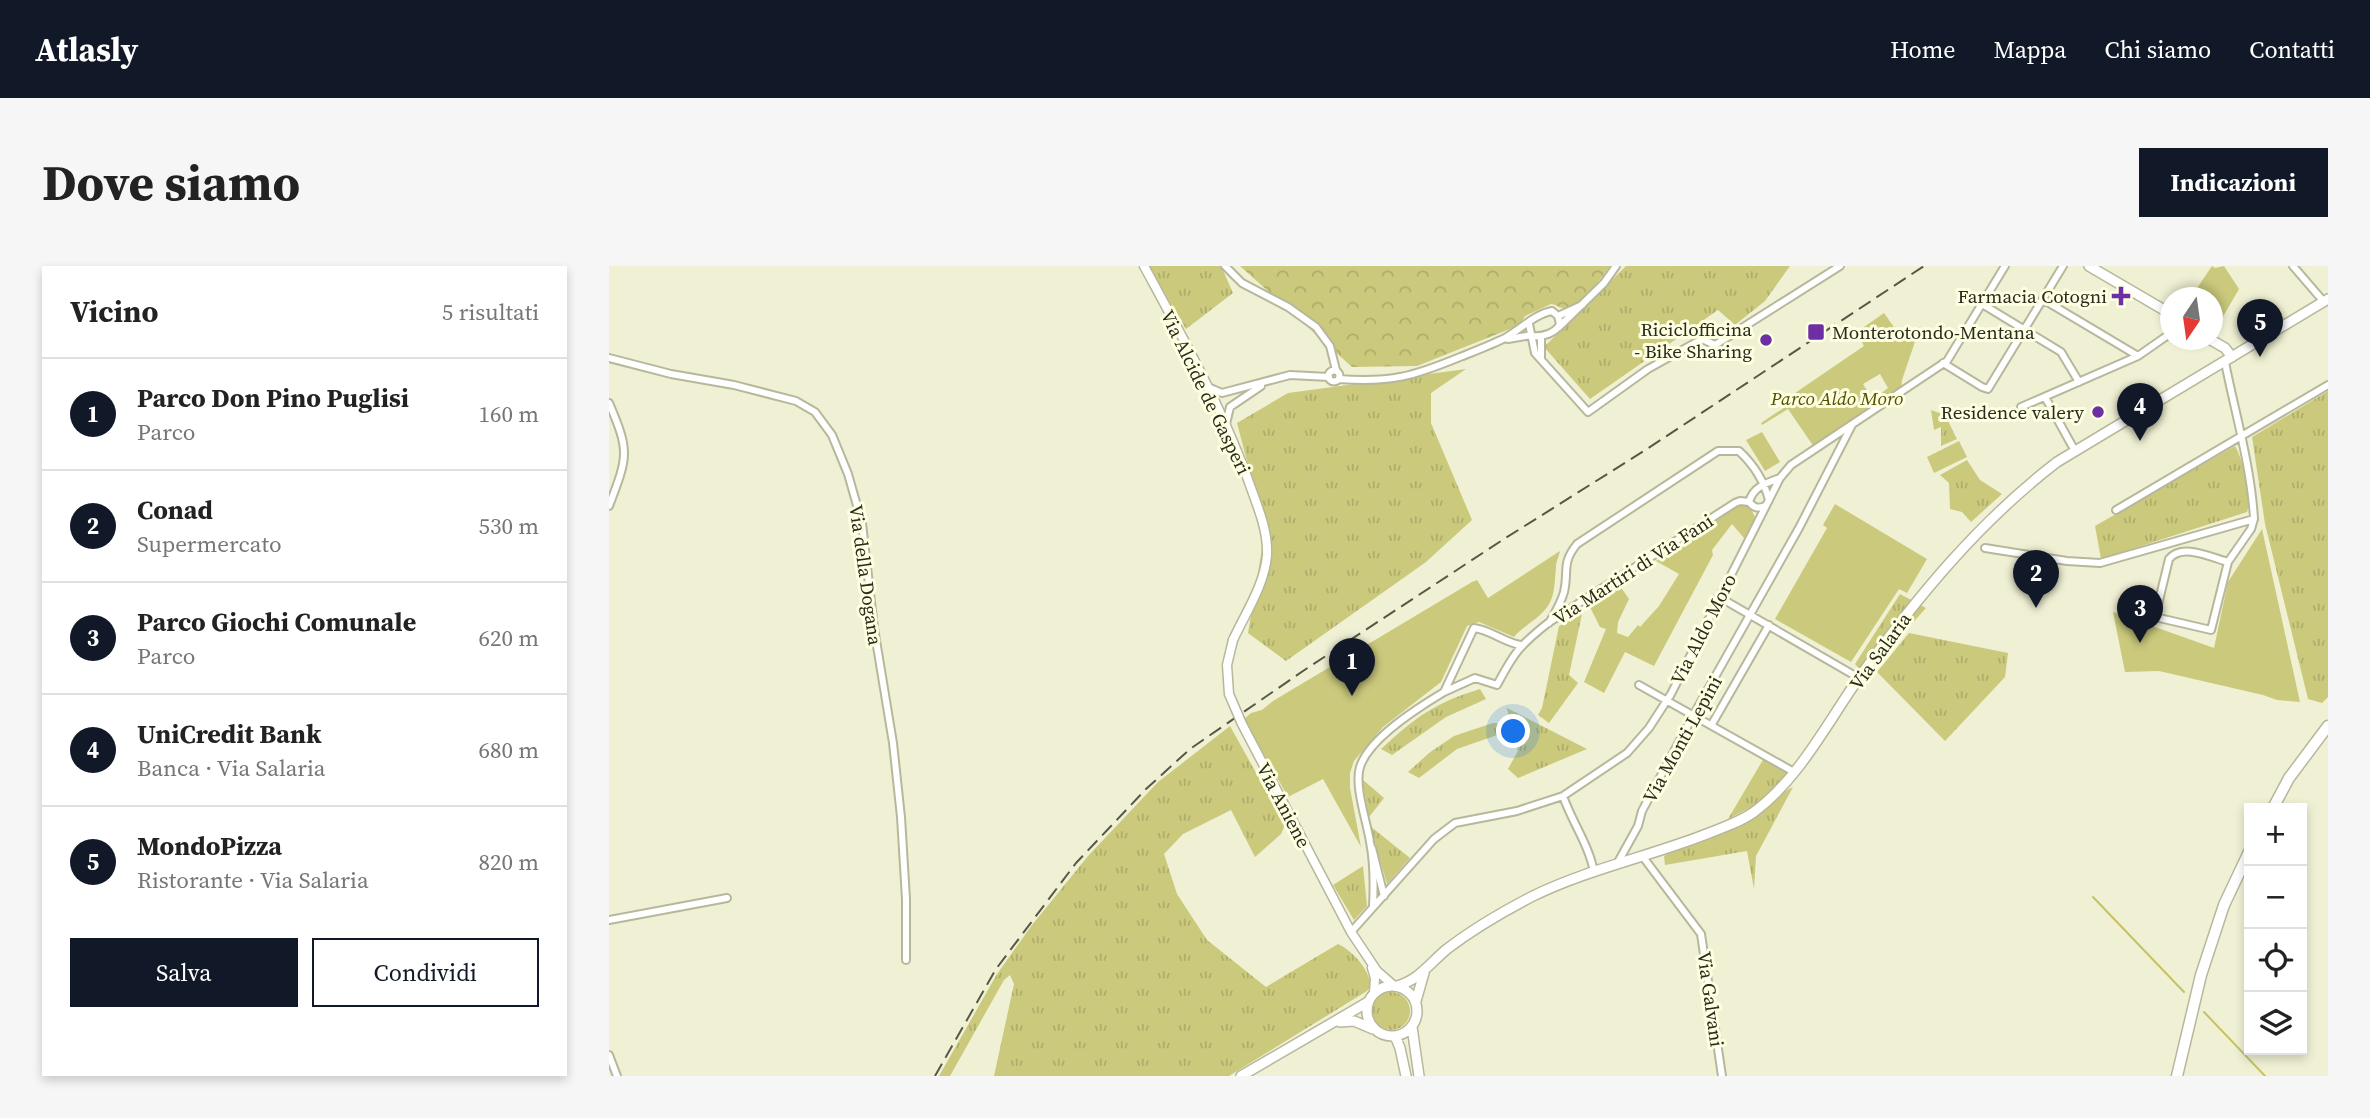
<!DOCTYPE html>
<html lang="it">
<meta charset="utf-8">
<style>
:root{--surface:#fff;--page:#f6f6f6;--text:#222;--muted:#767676;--line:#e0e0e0;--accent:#111827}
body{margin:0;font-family:"Source Serif 4",serif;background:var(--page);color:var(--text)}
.controls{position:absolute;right:21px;bottom:21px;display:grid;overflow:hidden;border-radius:0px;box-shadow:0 4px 10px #0003}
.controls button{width:63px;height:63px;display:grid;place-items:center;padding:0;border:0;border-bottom:2px solid var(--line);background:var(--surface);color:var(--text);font:35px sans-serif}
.compass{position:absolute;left:1551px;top:21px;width:63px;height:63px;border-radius:50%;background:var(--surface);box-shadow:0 4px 10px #0003;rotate:193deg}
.you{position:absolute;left:905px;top:466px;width:24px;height:24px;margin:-18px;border:5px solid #fff;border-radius:50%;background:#1a73e8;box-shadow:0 0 0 10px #1a73e833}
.badge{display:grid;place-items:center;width:46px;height:46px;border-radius:50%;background:var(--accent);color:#fff;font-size:23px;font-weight:700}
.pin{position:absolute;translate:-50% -58px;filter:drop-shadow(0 2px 4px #0008)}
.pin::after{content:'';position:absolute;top:37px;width:24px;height:21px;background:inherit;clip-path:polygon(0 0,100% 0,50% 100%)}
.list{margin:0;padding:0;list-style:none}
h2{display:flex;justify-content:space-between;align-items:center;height:91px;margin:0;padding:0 28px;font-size:30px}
h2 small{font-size:23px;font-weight:400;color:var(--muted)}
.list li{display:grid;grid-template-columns:46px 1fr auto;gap:21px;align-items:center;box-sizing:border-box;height:112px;padding:0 28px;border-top:2px solid var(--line)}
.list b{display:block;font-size:26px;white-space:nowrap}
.list p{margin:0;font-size:23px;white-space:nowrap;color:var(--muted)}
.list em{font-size:23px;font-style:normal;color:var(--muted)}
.actions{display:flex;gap:14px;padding:21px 28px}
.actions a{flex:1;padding:16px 0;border:2px solid var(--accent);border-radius:0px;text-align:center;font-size:24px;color:var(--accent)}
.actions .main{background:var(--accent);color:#fff}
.icon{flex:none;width:38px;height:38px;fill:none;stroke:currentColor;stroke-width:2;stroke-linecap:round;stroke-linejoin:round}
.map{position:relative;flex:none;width:1719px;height:810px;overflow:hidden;border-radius:0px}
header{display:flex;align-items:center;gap:42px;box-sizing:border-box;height:98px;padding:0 35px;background:var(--accent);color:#fff}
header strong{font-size:33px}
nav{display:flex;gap:38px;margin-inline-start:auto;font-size:24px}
.intro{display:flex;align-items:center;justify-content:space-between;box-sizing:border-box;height:168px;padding:0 42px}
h1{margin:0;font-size:49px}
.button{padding:18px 32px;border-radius:0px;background:var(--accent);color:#fff;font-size:24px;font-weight:700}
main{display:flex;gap:42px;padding:0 42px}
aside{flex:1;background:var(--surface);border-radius:0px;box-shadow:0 4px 10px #0003}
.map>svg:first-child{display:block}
.grass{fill:url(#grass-tufts)}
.forest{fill:url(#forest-crowns)}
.park{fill:#cac97c}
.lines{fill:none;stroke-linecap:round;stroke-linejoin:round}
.stream{stroke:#c6c35f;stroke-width:2}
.minor-casing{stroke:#b7b79c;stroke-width:10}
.tertiary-casing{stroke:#b7b79c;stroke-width:11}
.secondary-casing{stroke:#b7b79c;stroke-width:12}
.primary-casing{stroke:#b7b79c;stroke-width:13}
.minor{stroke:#fff;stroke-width:6}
.tertiary{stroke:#fff;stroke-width:8}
.secondary{stroke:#fff;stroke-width:9}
.primary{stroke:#fff;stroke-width:10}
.rail{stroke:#575748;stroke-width:2;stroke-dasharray:14 7;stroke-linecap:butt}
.tertiary-bridge-casing{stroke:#b7b79c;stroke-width:11;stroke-linecap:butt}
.tertiary-bridge{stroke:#fff;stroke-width:8}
.poi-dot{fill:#6f2fa4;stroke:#fefee1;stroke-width:2.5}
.labels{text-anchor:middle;stroke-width:6;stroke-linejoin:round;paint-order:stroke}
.poi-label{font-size:19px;fill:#2a2a1f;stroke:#fefee1;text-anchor:end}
.street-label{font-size:19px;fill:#2a2a1f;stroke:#fefee1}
.park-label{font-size:19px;font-style:italic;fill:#545100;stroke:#fefee1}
</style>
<header>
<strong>Atlasly</strong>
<nav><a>Home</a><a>Mappa</a><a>Chi siamo</a><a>Contatti</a></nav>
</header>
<div class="intro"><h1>Dove siamo</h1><a class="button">Indicazioni</a></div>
<main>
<aside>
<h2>Vicino<small>5 risultati</small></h2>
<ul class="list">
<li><span class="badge">1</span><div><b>Parco Don Pino Puglisi</b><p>Parco</p></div><em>160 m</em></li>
<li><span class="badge">2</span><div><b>Conad</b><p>Supermercato</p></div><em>530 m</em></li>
<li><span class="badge">3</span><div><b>Parco Giochi Comunale</b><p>Parco</p></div><em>620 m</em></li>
<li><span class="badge">4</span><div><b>UniCredit Bank</b><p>Banca · Via Salaria</p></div><em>680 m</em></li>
<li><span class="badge">5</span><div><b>MondoPizza</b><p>Ristorante · Via Salaria</p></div><em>820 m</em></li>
</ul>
<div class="actions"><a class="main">Salva</a><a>Condividi</a></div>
</aside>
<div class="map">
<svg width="1719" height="810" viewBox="0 0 1719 810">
<defs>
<pattern id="grass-tufts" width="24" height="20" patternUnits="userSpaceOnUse" patternTransform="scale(1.75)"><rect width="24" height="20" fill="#cac97c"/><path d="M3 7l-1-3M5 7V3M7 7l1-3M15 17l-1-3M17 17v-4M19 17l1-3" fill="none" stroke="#aead6b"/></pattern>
<pattern id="forest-crowns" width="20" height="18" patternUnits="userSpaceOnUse" patternTransform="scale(1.75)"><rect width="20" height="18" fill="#cac97c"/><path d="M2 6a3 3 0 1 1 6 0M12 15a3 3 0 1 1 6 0" fill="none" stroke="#aead6b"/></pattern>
</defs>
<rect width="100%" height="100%" fill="#f0f1d4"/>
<path class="grass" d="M539,0H612L624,27L577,63Z
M1017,0H1181L1156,35L1126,59L1109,44L981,133L935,81Z
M857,103L822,127V157L863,254L817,296L677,395L639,367L656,264L628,157L679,127Z
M1719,125V431L1713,437L1699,433L1656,258L1643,171Z
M1322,144L1336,149L1348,173L1332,180V161L1325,164Z
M1626,180C1634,192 1643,233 1638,246L1492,293L1486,260Z
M1358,194L1371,214L1393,228L1362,256L1353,246L1341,243L1340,217L1331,209Z
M1291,328L1317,342L1256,410L1246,398Z
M973,348L960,409L969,417L940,457L929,449L933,442L950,360Z
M1300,367L1399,387L1396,411L1336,475L1268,406Z
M871,423L877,433L837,451L783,489L772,483C807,451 825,437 871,423Z
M898,443V442L978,483L909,512L899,503L909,485Z
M884,457L899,458L900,465L848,483L810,512L799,506L820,487L845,470Z
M621,460L676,559L672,568L646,591L622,544L574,568L555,588L568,628L598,674L657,721L729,678C744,685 760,703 762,720L758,725L620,810H385L405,718L401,709L395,714L341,810H330L388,708L423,659L479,590L549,516Z
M1155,492L1181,506L1152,536L1119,553Z
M753,513L775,532L760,551Z
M1184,521L1147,590L1145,623L1138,585L1056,599L1055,590Z
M761,560L801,592L778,618Z
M754,600L758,640L745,654L724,619Z
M763 745a19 19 0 1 1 38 0a19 19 0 1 1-38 0Z"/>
<path class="forest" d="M631,0H1001C992,12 970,45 953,42C949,41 946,38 942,38L916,50L911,59L808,100L743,101Z"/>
<path class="park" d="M1603,0L1606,2L1615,0L1630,23L1608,61L1604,59V32L1582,31Z
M1275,47L1292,71L1311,61L1293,114L1292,124L1271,138L1266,132L1279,122L1271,108L1254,118L1267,139L1205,181L1179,143L1153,159L1152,157L1188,133L1186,127L1255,80L1248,66Z
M1153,166L1171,196L1156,205L1137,174Z
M1350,175L1358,191L1325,207L1318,191Z
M1139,237L1147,253L1135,272L1123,258L1103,284L1104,289L1045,400L1016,386L995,427L975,416L997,363L991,361L981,341L1011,320L1020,333L1009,356L1008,367L1019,371L1029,359L1031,361L1050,340L1070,308L1047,295L1131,238Z
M1226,238L1318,293L1298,327L1290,323L1242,396L1166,353L1218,262L1214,259Z
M1653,263L1691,436L1668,434L1654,429L1550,405L1516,406L1504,346L1605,382L1619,316Z
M951,285C950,290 947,296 947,301C945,320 947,335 931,349C922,357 913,362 905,371L870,356L858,360L832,416L774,461L745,495L741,507V522L752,581L714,513L679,531L635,453L642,447L653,444L664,435L863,316L868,314L879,332Z"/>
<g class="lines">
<path class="stream" d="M1484,631L1575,726
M1595,746L1656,810"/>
<defs>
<path id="minor" d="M616,0L633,17L679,41L707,61L721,80L727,104
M1684,0L1715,36
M1435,34L1529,90
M1373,38L1452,86L1470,116
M920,58L926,87L979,146L1039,103L1093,73L1106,79L1231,0
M950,61L995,17L1007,0
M924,70C934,71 947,67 951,58L949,50
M932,70V91
M899,73L923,69
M0,92L62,108L125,119L187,135L206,146L223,169L239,208L253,257L265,362L284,477L292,551L297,633V694
M1334,97L1373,121L1379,123L1454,0
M719.5 110a5.5 5.5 0 1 1 11 0a5.5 5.5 0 1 1-11 0Z
M730,113C782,117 805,110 851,91C866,85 882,79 896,72C912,63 926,48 943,45L949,50L973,39
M599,121L613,127L681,109L720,111
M1436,131L1466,185
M0,137C21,186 19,190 0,240
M1412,141L1529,90L1562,67
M617,158L621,141L652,120
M1156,240C1149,243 1145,242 1140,236C1144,221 1157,217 1171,212
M1507,244L1719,119
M1376,282L1458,295L1491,297L1645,253C1642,200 1626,147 1616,96
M1619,296L1602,364L1546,351L1560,293C1573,277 1601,291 1619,296L1642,263L1645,253
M1110,331L1243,408
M940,357C946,347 952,337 955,326C960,304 952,298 968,278L1109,185H1130C1144,198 1155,215 1160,234
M912,379C896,377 882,364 865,362L835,426L866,412L888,419C905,387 910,380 939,357L1126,237L1131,235L1140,236
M1030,419L1185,506
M1103,458L1160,359
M954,530C963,556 980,579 985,606
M763,582L775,630
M1034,591L1092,668L1113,810
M1008,598L1029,560L1033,545L1085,448L1190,262L1243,159
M764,641C765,621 765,596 761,576C758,556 745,520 751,501C760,472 810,441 835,426
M0,654L118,632
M742,666L825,573L846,557L908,545L954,530L1018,487L1040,462L1062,428L1171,212L1182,199L1338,95L1396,0
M0,789L8,810"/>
<path id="tertiary" d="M535,0C574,72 615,145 642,222C650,244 659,266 658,289C656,318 636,348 624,374
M676,540L742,666L768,705L784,719
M763,702L766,712L765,727"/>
<path id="secondary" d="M1480,0L1562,48
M1602,74L1616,82L1623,91
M758 745a25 25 0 1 1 50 0a25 25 0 1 1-50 0Z
M788,720C810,714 821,697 838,683C864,663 895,645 924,630C975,605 1033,592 1087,572C1107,564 1128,558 1145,546C1191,512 1219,455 1252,409C1309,330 1370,256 1448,196L1719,33
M807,735L815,707
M731,756L745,755L764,763
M803,761L810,810
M786,770L791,782L797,810
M632,810L759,736"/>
<path id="primary" d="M1664,542L1680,512L1719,460
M1568,810L1592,709L1615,639L1640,586"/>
</defs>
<use href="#minor" class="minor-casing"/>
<use href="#tertiary" class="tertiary-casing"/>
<use href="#secondary" class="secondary-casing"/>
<use href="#primary" class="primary-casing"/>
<use href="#minor" class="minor"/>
<use href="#tertiary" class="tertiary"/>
<use href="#secondary" class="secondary"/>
<use href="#primary" class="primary"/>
<path class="rail" d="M326,810L387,703L467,597L537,523L581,483L694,405L895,273L1038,183L1315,0"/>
<defs>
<path id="tertiary-bridge" d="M624,374L618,399L620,428L633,458L676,540"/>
</defs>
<use href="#tertiary-bridge" class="tertiary-bridge-casing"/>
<use href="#tertiary-bridge" class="tertiary-bridge"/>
</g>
<g class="poi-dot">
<path d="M1508.5 19.5h7v7h7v7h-7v7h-7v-7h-7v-7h7z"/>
<rect x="1198" y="57" width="18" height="18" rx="3.5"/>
<circle cx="1157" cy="74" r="7"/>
<circle cx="1489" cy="146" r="7"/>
</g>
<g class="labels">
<g class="poi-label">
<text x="1498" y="37">Farmacia Cotogni</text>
<text x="1143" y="70">Riciclofficina<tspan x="1143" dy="22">- Bike Sharing</tspan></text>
<text x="1223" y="73" text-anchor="start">Monterotondo-Mentana</text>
<text x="1475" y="153">Residence valery</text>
</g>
<g class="street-label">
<text transform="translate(597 126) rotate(64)" y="7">Via Alcide de Gasperi</text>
<text transform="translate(1024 303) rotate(-33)" y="7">Via Martiri di Via Fani</text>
<text transform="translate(257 309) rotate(82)" y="7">Via della Dogana</text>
<text transform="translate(1094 363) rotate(-63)" y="7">Via Aldo Moro</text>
<text transform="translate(1271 385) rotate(-54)" y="7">Via Salaria</text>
<text transform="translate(1073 473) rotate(-61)" y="7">Via Monti Lepini</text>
<text transform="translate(675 539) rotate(62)" y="7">Via Aniene</text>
<text transform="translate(1102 733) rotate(82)" y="7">Via Galvani</text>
</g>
<g class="park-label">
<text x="1228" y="139">Parco Aldo Moro</text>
</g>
</g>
</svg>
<div class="controls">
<button>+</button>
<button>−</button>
<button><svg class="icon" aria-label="locate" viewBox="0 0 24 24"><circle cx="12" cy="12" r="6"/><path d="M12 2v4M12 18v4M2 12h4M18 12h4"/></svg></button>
<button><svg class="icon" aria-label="layers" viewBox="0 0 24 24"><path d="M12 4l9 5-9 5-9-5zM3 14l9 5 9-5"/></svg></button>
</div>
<svg class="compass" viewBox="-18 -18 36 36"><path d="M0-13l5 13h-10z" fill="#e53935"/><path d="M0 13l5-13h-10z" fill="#767676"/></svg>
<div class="you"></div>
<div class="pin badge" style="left:743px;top:430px">1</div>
<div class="pin badge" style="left:1427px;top:342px">2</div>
<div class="pin badge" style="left:1531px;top:377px">3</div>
<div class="pin badge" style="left:1531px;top:175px">4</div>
<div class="pin badge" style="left:1651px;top:91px">5</div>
</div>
</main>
